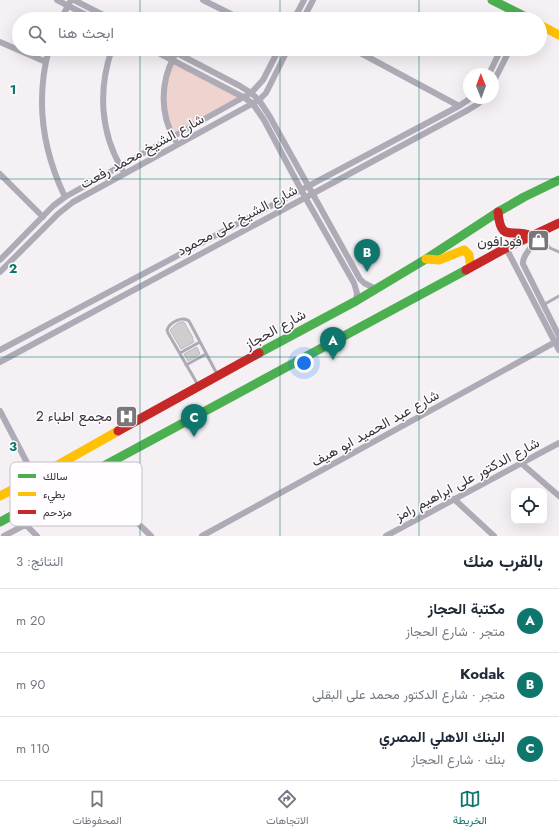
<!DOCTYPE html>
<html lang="ar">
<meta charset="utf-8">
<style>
:root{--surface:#fff;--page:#f2f2f3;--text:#1f2937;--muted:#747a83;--line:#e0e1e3;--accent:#0f766e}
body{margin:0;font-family:Jost,Vazirmatn,sans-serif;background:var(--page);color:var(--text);direction:rtl}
.controls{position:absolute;right:12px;bottom:12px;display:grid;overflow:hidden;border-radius:8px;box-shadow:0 4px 16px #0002}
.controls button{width:36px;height:36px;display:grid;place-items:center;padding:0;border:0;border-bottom:1px solid var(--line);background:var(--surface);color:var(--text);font:20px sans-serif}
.compass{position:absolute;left:463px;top:68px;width:36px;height:36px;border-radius:50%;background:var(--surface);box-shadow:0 4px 16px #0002;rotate:359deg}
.you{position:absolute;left:304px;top:363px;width:14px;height:14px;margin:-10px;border:3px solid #fff;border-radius:50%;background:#1a73e8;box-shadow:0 0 0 6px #1a73e833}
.badge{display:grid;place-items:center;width:26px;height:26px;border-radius:50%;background:var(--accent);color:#fff;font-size:13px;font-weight:700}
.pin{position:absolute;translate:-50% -33px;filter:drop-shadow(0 1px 2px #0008)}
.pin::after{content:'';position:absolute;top:21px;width:14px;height:12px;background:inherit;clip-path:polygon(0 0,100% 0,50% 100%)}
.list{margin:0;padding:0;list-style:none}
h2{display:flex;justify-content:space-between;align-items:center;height:52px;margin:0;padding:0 16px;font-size:17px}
h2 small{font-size:13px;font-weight:400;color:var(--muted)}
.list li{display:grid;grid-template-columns:26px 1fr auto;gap:12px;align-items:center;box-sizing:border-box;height:64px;padding:0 16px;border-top:1px solid var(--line)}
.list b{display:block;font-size:15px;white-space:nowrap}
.list p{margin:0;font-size:13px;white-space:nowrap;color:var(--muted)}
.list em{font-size:13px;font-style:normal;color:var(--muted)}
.icon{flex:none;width:22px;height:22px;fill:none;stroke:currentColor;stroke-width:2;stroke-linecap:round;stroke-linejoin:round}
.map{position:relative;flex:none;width:559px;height:536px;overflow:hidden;direction:ltr}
.search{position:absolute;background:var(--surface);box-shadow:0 4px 16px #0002;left:12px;right:12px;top:12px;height:44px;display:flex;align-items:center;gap:10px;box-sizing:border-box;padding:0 14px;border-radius:22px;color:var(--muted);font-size:15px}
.sheet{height:244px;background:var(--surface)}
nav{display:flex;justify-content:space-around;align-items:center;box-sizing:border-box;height:56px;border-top:1px solid var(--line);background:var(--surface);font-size:11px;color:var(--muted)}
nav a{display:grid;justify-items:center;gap:2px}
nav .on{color:var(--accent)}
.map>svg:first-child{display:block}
.green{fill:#eed3ce}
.building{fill:#d1cdcf;stroke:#bdb9bb}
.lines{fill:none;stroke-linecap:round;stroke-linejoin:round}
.lane{stroke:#aeabb7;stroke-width:3}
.street{stroke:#aeabb7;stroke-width:6}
.fast{stroke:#4caf50;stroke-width:9}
.slow{stroke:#ffc107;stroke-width:9}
.jam{stroke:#c62828;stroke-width:9}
.grid{fill:none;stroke:#0f766e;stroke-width:1;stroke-opacity:0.55}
.labels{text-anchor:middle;stroke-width:3;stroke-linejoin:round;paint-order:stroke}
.street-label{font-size:14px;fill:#383538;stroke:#fffdff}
.poi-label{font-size:14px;fill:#383538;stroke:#fffdff;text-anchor:end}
.key{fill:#fffdff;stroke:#c3c1c3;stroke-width:1}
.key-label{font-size:11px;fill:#383538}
.grid-label{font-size:13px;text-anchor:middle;font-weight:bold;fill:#0f766e;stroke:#fffdff;stroke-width:3;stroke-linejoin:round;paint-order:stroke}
</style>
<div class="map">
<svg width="559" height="536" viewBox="0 0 559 536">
<rect width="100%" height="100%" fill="#f4f0f4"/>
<path class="green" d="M172,60L245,98L173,137L163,105Z"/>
<path class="building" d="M180,322H184L193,338H192L194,342L181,349L170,330L175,325Z
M197,347L200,354L188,361L184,354Z"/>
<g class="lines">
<path class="lane" d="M540,235L550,248L559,252
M543,305L559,296
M180,353L200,342
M186,365L206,354
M198,385L168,333L167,330C170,322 182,316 189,321L217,374"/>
<path class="street" d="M57,0L94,19
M74,0L111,19
M203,0L241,19
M61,19L71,0
M294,19L304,0
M303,19L313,0
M0,42L46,62
M49,49C35,101 42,149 65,197
M112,49C98,89 100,132 122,169
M151,49L245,98L253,104L264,120L305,197L354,283L357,293L356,301
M169,49L240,86L251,93L259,100L270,117L360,279L364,283L376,289
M353,49L459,106
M174,57C160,83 160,115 175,140
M489,74L501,49
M493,83L510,49
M0,174L43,217
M532,236C536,249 522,252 523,264L559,336
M506,248L559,350
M0,260L53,206L65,197L251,93L263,80L279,49
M0,272L58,214L73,202L259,100L266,93L288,49
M0,350L459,106L471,98
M0,362L468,110L478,104L484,98
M0,411L35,478
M521,463L559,496
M87,474L151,536
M454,499L494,536
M26,525L37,536
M4,536L99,486
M202,536L559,340
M386,536L559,443"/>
<path class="fast" d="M492,0L530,19
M259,353L356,301L426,259L498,212L524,197L559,180
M0,522L466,270"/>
<path class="slow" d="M540,25L559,35
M426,259L439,260L464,250L469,255L471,267
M0,496L35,478L118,431"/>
<path class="jam" d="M498,212C501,244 511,227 532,236
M466,270L506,248L559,223
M118,431L259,353"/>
</g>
<path class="grid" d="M140,0V19M280,0V19M419,0V19M140,49V536M280,49V536M419,49V536M0,179H559M0,357H559"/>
<defs>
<symbol id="shop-square" viewBox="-11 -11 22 22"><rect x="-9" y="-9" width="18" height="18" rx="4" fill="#7a767a" stroke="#fffdff"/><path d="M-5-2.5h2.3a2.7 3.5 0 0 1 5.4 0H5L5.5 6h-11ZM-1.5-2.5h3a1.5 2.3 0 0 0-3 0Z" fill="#fff"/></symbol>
<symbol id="hospital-square" viewBox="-11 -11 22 22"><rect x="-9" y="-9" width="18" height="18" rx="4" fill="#7a767a" stroke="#fffdff"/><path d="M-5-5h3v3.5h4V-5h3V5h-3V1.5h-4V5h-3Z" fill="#fff"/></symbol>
</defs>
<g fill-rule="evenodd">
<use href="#shop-square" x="526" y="228" width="25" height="25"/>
<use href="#hospital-square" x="114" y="404" width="25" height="25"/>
</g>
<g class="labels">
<g class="street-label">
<text transform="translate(142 151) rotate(-29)" y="5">شارع الشيخ محمد رفعت</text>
<text transform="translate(237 220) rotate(-28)" y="5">شارع الشيخ على محمود</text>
<text transform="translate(275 329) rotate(-29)" y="5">شارع الحجاز</text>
<text transform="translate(375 428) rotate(-29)" y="5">شارع عبد الحميد ابو هيف</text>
<text transform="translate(467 479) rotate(-28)" y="5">شارع الدكتور على ابراهيم رامز</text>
</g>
<g class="poi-label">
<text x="522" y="246">فودافون</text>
<text x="112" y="421">مجمع اطباء 2</text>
</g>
</g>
<rect x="10" y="462" width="132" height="64" rx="6" class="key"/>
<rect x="18" y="474" width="18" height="4" fill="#4caf50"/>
<rect x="18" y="492" width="18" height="4" fill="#ffc107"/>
<rect x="18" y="510" width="18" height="4" fill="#c62828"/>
<g class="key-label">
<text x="43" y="480">سالك</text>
<text x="43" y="498">بطيء</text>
<text x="43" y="516">مزدحم</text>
</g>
<g class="grid-label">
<text x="13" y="94">1</text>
<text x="13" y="273">2</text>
<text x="13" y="451">3</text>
</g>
</svg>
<div class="controls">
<button><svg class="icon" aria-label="locate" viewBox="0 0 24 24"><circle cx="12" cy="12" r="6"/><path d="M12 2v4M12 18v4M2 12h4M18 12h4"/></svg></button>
</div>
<svg class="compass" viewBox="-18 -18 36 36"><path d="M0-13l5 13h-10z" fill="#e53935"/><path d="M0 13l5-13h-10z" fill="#747a83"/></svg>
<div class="you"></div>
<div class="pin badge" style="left:333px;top:360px">A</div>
<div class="pin badge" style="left:367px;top:272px">B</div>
<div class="pin badge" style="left:194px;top:437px">C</div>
<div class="search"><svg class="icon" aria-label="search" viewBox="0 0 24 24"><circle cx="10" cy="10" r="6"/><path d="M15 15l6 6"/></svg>ابحث هنا</div>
</div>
<section class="sheet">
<h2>بالقرب منك<small>النتائج: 3</small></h2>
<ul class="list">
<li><span class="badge">A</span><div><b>مكتبة الحجاز</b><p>متجر · شارع الحجاز</p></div><em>20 m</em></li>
<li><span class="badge">B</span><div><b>Kodak</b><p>متجر · شارع الدكتور محمد على البقلى</p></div><em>90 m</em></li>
<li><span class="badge">C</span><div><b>البنك الاهلي المصري</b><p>بنك · شارع الحجاز</p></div><em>110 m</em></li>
</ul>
</section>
<nav>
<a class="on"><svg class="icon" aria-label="map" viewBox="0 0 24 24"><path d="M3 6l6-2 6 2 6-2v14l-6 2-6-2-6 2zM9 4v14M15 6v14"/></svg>الخريطة</a>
<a><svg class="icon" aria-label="directions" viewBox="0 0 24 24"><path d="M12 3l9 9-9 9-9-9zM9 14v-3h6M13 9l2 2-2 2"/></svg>الاتجاهات</a>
<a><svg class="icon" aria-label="saved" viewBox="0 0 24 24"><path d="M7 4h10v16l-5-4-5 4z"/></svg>المحفوظات</a>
</nav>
